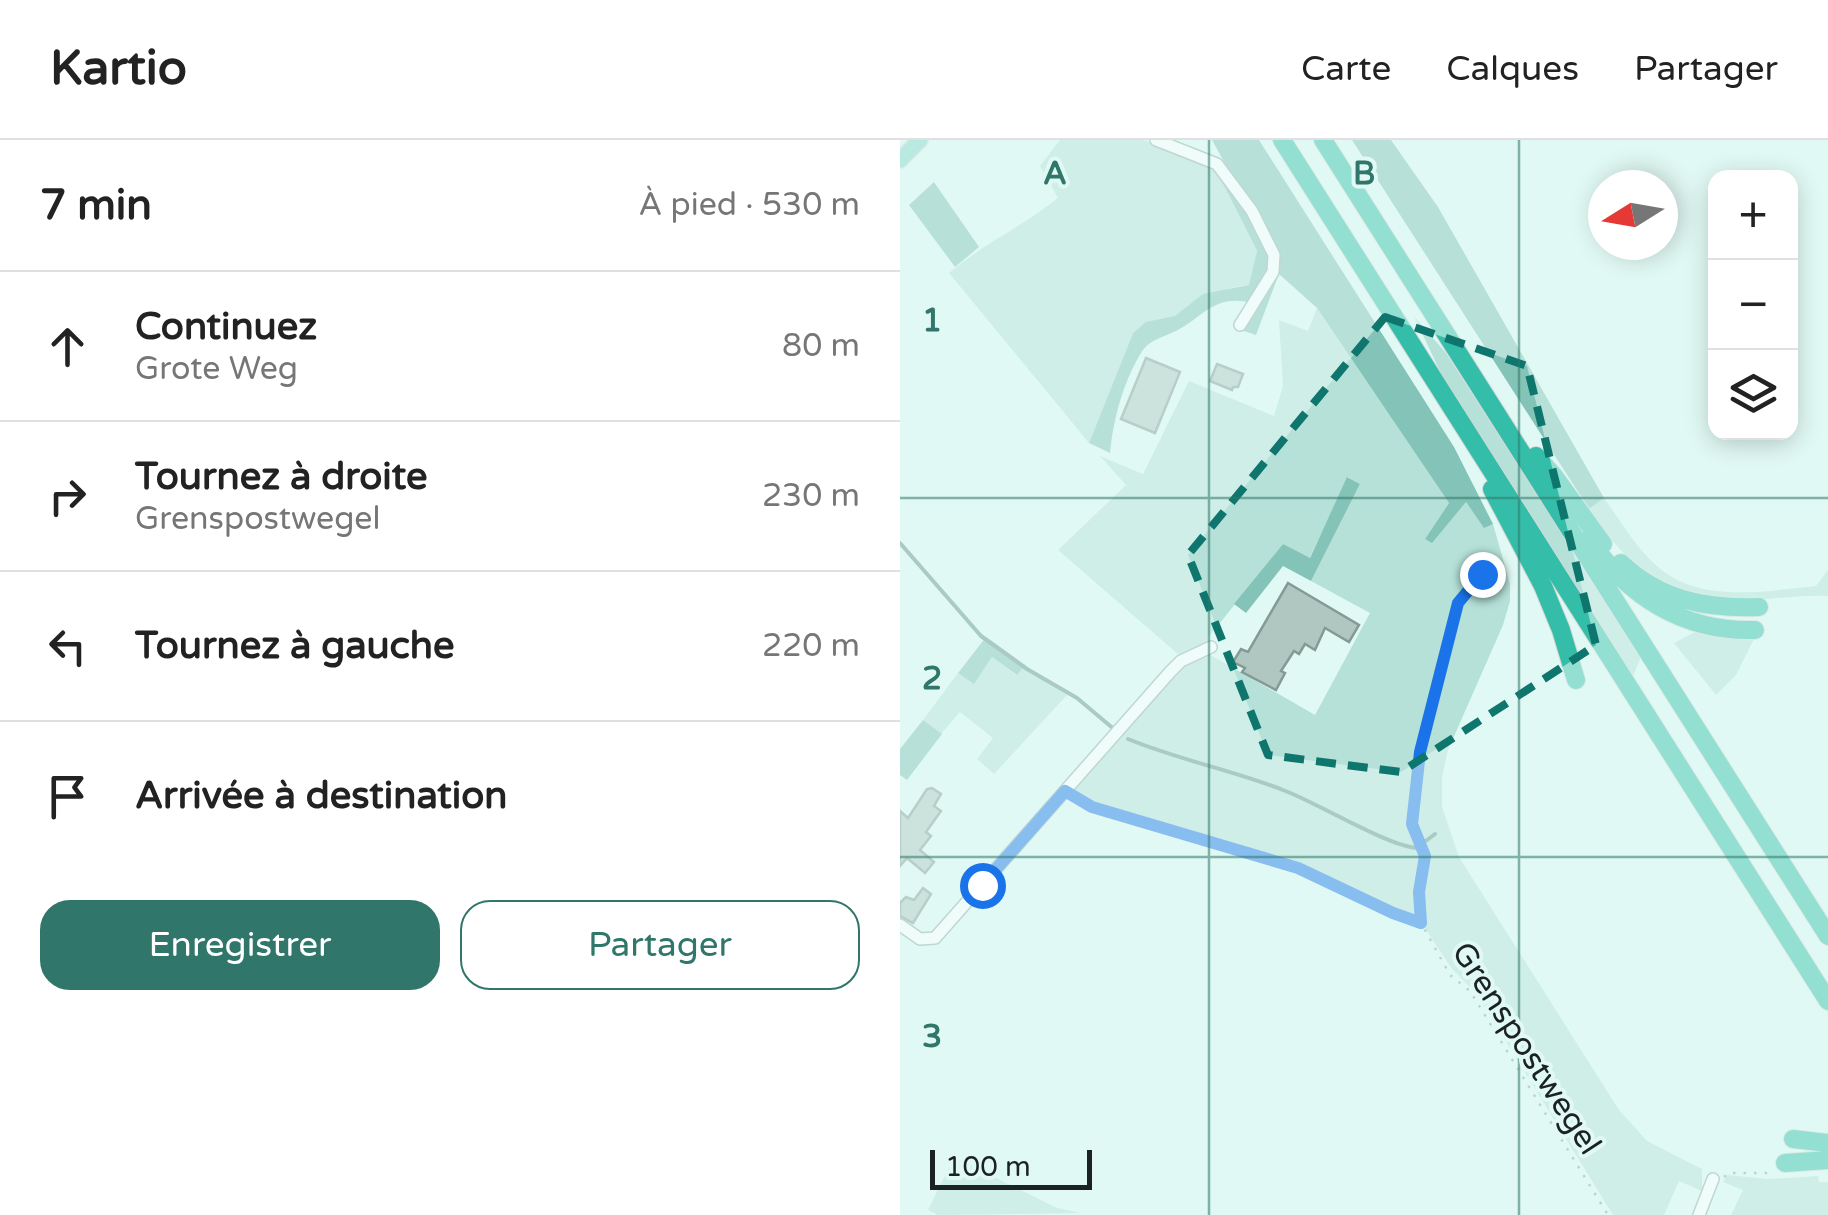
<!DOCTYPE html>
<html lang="fr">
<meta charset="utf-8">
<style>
:root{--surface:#fff;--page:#f2f2f2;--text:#222;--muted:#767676;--line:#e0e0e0;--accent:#30766a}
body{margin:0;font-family:"Varela Round",sans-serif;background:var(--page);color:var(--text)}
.controls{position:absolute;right:30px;top:30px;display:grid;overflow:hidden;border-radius:20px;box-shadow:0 5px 25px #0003}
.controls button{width:90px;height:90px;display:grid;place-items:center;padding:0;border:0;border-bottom:2px solid var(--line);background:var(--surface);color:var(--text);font:50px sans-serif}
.compass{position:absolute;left:688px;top:30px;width:90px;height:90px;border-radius:50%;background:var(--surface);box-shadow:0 5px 25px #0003;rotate:259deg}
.scale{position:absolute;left:30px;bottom:25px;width:162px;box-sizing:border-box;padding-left:10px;border:5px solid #1b2322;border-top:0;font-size:28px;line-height:35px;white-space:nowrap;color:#1b2322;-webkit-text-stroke:8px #e1f9f4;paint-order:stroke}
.stop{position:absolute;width:30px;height:30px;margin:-22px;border:8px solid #1a73e8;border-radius:50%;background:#fff}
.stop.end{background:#1a73e8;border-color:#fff;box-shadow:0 2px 10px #0008}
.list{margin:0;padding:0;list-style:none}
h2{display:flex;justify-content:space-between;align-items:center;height:130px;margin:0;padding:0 40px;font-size:42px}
h2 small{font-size:32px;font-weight:400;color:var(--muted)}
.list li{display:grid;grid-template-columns:65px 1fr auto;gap:30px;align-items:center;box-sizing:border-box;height:150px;padding:0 40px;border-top:2px solid var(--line)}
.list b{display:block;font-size:38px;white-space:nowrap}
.list p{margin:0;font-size:32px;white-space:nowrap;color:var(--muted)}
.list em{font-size:32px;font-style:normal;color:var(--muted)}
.actions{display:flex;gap:20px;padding:30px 40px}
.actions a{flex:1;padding:22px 0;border:2px solid var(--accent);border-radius:30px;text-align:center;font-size:35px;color:var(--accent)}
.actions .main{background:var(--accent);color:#fff}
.icon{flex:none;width:55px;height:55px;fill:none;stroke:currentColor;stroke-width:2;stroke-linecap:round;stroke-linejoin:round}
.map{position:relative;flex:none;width:928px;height:1075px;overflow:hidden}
header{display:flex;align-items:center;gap:60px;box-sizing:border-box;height:140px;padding:0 50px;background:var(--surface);border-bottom:2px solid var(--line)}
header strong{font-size:48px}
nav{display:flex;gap:55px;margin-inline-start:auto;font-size:35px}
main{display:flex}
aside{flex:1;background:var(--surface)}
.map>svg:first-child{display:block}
.green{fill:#b5e1d8}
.forest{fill:#84c3b7}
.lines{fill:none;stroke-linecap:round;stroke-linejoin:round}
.stream{stroke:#65938a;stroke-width:4}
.building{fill:#afc6c1;stroke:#849a95;stroke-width:2.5}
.minor-casing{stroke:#95aca7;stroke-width:14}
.major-casing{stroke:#d6d7d7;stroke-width:18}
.highway-casing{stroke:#d6d7d7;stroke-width:20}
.path{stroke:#92a4a1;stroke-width:2.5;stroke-dasharray:2.5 8;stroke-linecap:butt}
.minor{stroke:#fff;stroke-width:11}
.major{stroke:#85d8cb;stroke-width:15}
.highway{stroke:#34bea9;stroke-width:18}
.route{stroke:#1a73e8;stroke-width:12}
.marked{fill:none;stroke:#0f766e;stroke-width:8;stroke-dasharray:20 12;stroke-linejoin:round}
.grid{fill:none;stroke:#30766a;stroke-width:2.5;stroke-opacity:0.55}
.labels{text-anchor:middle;stroke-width:8;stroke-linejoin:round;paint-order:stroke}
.street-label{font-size:32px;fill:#1b2322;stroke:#e1f9f4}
.grid-label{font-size:32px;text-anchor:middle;font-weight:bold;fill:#30766a;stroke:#e1f9f4;stroke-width:8;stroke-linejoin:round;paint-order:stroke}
</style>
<header>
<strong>Kartio</strong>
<nav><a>Carte</a><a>Calques</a><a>Partager</a></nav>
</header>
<main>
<aside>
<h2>7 min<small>À pied · 530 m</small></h2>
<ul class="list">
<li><svg class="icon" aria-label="ahead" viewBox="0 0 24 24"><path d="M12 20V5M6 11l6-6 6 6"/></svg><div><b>Continuez</b><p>Grote Weg</p></div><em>80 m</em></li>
<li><svg class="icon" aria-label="right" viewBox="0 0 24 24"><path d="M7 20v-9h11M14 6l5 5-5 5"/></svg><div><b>Tournez à droite</b><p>Grenspostwegel</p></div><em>230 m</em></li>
<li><svg class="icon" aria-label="left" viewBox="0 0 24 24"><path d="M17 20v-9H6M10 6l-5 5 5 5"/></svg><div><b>Tournez à gauche</b></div><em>220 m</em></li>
<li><svg class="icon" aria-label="arrive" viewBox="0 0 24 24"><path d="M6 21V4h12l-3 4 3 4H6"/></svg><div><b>Arrivée à destination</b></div></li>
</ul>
<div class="actions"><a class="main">Enregistrer</a><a>Partager</a></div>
</aside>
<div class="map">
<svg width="928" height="1075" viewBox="0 0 928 1075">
<rect width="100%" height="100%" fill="#e1f9f4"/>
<path class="green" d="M160,0H243L308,25L319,36L357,112L349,145C317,148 304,163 276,176C258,184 250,179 233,193L189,303L49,133C83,104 123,86 158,58L140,26Z
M417,168L549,363L525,399L532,402L566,362L584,387L593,384L610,444V461L603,485L548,610L542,637V667L559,717L719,970L747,1001L802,1029V1051L779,1041L764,1075H713L576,853L552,829L516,775L480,763L409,729L188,662L168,651L279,525L309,514L415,575L470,473L411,441L460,344L448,337L409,419L383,404L308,498V503L279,515L158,410L226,345L200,316L243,334L289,241L374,276L383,246L379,180L408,191Z
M514,176L546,213L741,517L731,541L545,242Z
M704,358C720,380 736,408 757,426C798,464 866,451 916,446L928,430V456C889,454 849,464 810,461C757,456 716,410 689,369Z
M795,492L855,497L836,535L816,555L774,503Z
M92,517L116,535L125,525L167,555L94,634L77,619L93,598L60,572L41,594L23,580L58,533L74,543Z
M54,1017L157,1068L182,1073L38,1075L28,1070Z
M827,1035L868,1039L918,1036L919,1042H928V1075H831L843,1050L823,1042Z"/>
<path class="forest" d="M312,0H359L554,307L593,384L584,388L566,362L532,403L525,399L549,363L417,168L379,134L356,195L341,190L352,163C315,153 303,177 276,191C264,197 251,199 243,210C224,239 213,279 210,313L189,303L233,193L246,182L275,176L303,154L349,145L357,111L319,36L328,29Z
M452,0H491L538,67L704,358L689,369Z
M34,42L79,107L55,127L9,65Z
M447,337L460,344L411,441L383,426L346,473L334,464L383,404L410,418Z
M86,497L125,525L117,535L92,517L74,544L58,533Z
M23,580L42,594L7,640L0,635V609Z"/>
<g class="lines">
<path class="stream" d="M0,403L81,496L127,529L177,558L215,590
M228,599C279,620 332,630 383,650C418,663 485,705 517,708
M523,703L535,694"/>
</g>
<path class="building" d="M246,218L280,232L255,293L221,279Z
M317,224L343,234L338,247H333L332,250L310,241Z
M388,443L459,485L449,502L425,488L415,510L405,504L399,514L394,511L381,531L385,533L376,550L342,532L345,528L333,522L341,509L348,512Z
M32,648L41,654L34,666L41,671L26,692L31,696L20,710L34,722L25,733L7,718L0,726V671L8,678L27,649Z
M23,748L31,754L13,783L0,776V763L6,757L14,760Z"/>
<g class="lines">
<defs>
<path id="minor" d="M256,0L317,24L352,71L374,115L373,132L340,185
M0,785L20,799L35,798L270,532L281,521L311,507
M799,1075L813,1039"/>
<path id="major" d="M0,20L20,0"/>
<path id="highway" d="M382,0L928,861
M423,0L928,796
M636,316L654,336L703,404
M592,349L643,446L661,490L676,540
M689,399C728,457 784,492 855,490
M721,423C760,460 806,469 859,467
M893,999L928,1003
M885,1023L928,1020"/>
</defs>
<use href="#minor" class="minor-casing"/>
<use href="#major" class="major-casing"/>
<use href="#highway" class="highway-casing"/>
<path class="path" d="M174,656L193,667L398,728L521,783L550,835L570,851L708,1075
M521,781L519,752L525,716L512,684L520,613L558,463L582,434
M824,1037L829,1033H874"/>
<use href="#minor" class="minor"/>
<use href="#major" class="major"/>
<use href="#highway" class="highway"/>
</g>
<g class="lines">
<path class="route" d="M82,745L165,651L192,667L398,728L493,773L521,783L519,752L525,716L512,684L520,612L558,463L582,434"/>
</g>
<path d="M0 0H928V1075H0ZM485,177L627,226L696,505L501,632L368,615L288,415Z" fill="#e1f9f4" fill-opacity=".55" fill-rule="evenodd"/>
<path class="marked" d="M485,177L627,226L696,505L501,632L368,615L288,415Z"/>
<path class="grid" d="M309,0V1075M619,0V1075M0,358H928M0,717H928"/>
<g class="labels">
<g class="street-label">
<text transform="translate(627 908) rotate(57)" y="11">Grenspostwegel</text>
</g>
</g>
<g class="grid-label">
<text x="155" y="44">A</text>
<text x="464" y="44">B</text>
<text x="32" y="191">1</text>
<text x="32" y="549">2</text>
<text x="32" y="907">3</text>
</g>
</svg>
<div class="controls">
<button>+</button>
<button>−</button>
<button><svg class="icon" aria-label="layers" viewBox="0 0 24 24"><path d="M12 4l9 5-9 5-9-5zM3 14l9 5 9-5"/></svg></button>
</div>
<svg class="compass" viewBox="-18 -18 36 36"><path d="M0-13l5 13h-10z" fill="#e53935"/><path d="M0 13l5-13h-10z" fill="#767676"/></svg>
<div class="scale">100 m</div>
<div class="stop" style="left:82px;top:745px"></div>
<div class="stop end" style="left:582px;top:434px"></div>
</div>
</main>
